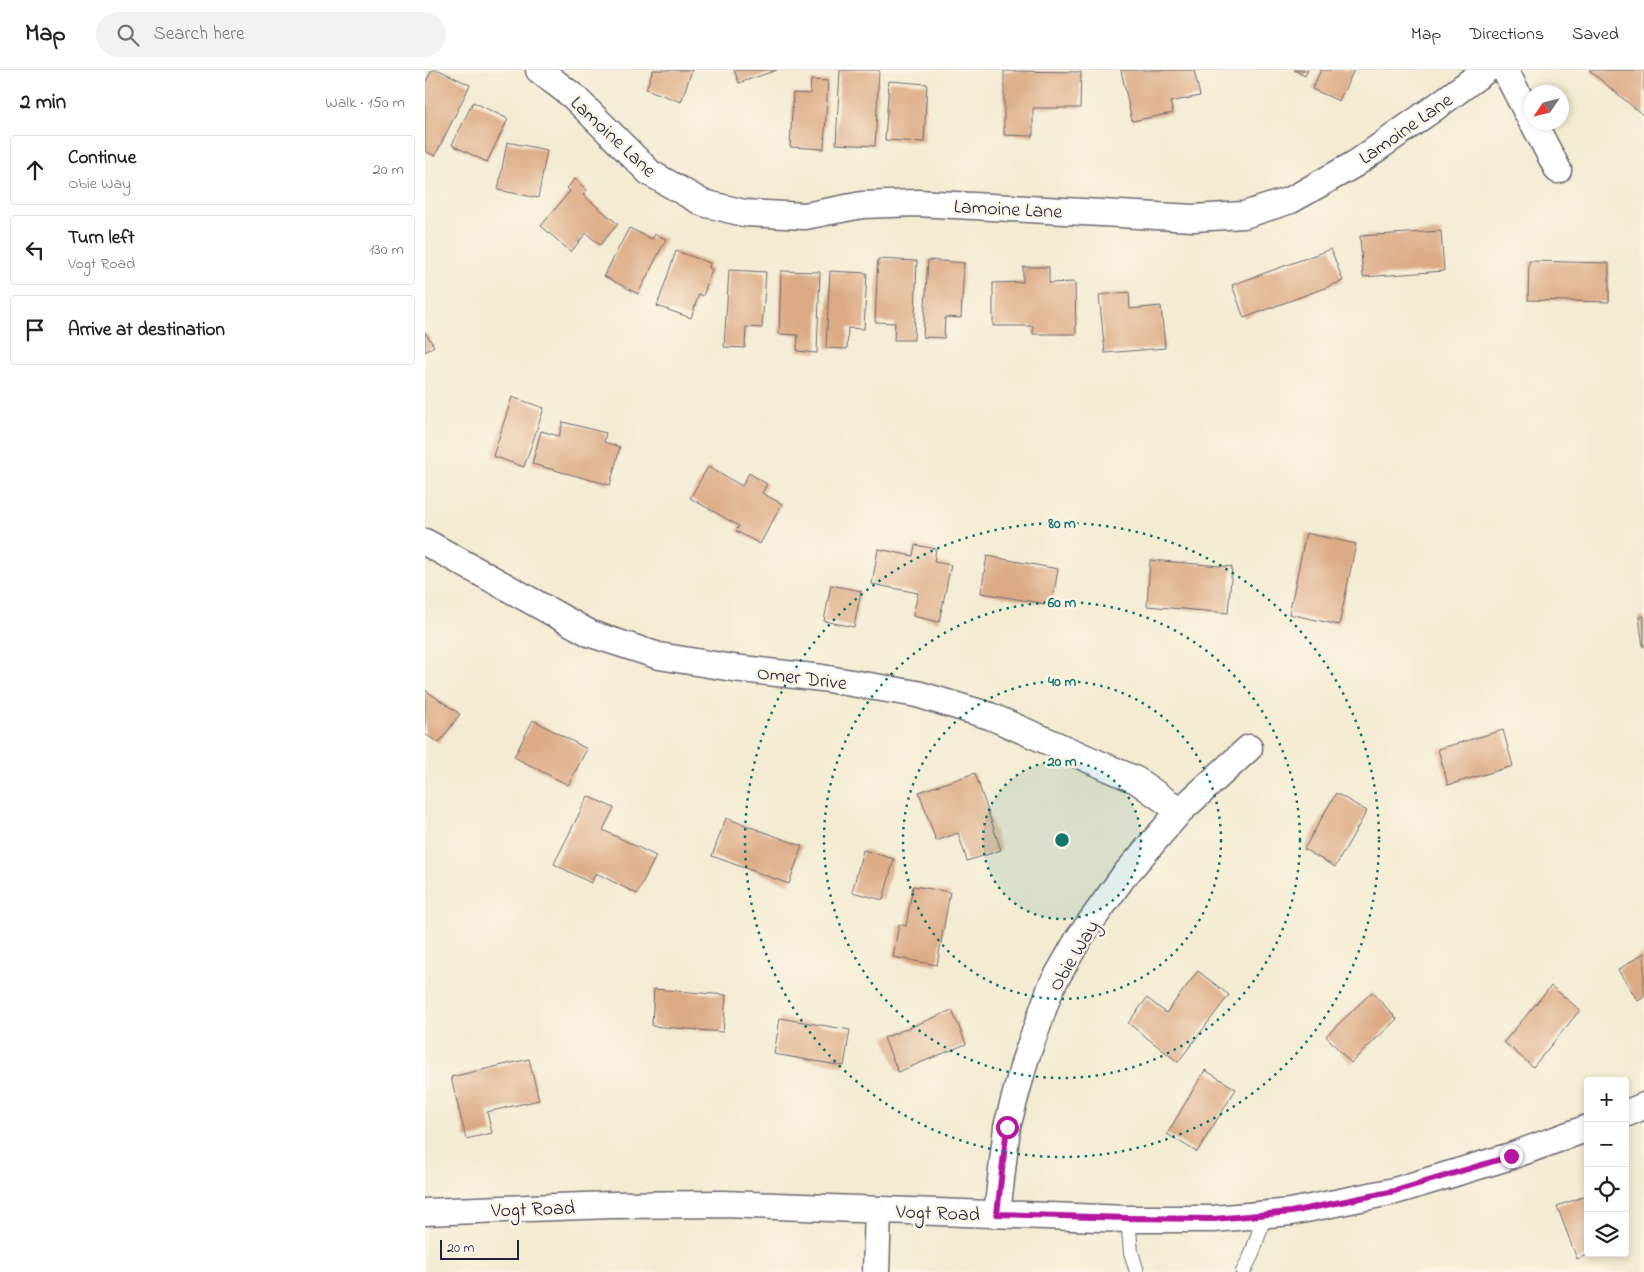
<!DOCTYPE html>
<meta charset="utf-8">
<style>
:root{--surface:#fff;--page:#f2f2f2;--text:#202124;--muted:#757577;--line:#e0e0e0}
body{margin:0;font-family:"Indie Flower",sans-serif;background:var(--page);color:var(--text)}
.controls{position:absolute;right:15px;bottom:15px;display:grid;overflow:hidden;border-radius:5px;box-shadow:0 2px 8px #0003}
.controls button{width:45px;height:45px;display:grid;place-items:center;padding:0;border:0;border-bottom:1px solid var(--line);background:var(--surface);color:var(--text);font:25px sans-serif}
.compass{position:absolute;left:1099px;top:15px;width:45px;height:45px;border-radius:50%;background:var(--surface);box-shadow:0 2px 8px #0003;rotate:235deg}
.scale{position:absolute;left:15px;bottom:12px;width:79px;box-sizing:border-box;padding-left:5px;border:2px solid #22223b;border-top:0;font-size:14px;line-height:18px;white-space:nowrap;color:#22223b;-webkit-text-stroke:4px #fcf5e5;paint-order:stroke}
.stop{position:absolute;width:15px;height:15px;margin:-11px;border:4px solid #b5179e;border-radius:50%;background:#fff}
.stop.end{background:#b5179e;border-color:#fff;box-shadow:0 1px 5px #0008}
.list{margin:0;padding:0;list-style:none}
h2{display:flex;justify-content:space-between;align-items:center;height:65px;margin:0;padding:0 20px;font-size:21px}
h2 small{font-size:16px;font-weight:400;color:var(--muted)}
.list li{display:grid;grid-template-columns:32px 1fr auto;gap:15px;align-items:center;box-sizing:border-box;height:70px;margin:0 10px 10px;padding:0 10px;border:1px solid var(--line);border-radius:5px}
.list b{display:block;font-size:19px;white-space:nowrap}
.list p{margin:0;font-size:16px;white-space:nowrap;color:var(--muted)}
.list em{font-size:16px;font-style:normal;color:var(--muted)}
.icon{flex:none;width:28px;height:28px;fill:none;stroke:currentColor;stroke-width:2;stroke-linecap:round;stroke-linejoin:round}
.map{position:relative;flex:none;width:1219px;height:1202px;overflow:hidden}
header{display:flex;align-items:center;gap:30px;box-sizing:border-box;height:70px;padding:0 25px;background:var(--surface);border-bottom:1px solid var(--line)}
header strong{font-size:24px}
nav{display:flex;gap:28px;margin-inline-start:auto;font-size:18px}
.search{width:350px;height:45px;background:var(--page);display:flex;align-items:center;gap:12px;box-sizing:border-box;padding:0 18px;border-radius:28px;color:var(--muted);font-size:19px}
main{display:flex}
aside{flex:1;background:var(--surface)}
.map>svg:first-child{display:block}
.building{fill:#dcab85}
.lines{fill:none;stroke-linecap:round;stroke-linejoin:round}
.service-casing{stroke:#6b6870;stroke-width:16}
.minor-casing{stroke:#6b6870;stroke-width:29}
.service{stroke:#fff;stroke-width:14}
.minor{stroke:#fff;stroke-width:26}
.route{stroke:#b5179e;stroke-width:6}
.ring{fill:none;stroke:#0f766e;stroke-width:2.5;stroke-dasharray:2.5 5}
.labels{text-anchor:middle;stroke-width:5;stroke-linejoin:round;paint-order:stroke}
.street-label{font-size:20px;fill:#22223b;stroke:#fcf5e5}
.centre{fill:#0f766e;stroke:#fcf5e5;stroke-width:2.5}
.ring-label{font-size:15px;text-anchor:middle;font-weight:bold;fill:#0f766e;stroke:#fcf5e5;stroke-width:5;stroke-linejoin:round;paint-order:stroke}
</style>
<header>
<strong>Map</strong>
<div class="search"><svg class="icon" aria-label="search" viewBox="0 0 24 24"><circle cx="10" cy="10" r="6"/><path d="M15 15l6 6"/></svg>Search here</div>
<nav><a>Map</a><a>Directions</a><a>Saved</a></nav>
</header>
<main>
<aside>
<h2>2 min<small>Walk · 150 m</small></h2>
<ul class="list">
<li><svg class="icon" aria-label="ahead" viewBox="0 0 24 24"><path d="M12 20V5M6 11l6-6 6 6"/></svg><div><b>Continue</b><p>Obie Way</p></div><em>20 m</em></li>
<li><svg class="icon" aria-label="left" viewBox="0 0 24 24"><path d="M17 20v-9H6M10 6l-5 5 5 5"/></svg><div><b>Turn left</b><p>Vogt Road</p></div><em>130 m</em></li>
<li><svg class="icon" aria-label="arrive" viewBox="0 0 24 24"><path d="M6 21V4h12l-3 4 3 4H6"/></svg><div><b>Arrive at destination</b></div></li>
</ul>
</aside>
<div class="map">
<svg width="1219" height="1202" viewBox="0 0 1219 1202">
<rect width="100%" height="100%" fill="#fcf5e5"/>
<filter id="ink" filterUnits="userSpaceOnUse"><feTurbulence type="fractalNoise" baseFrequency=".02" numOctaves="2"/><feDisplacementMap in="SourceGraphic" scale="10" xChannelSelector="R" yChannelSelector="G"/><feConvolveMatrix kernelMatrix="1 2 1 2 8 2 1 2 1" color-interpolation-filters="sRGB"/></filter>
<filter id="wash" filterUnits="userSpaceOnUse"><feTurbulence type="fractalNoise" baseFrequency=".0096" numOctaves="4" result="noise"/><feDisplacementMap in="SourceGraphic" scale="20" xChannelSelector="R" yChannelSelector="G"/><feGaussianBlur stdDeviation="1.12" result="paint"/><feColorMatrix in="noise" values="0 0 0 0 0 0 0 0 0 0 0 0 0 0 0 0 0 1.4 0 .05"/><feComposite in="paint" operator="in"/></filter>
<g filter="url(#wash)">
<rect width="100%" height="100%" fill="#f3ebd2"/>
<g id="blocks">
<path class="building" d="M7,0H14L45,15L10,86L0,81V13Z
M228,0H267L256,32L221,19Z
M309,0H352L314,13Z
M415,0H454L450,76L411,74Z
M696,0H769L775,26L745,32L748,43L707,51Z
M869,0H883L880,6Z
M896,0H929L914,31L887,19Z
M1164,0H1219V46Z
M579,1L656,2L655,38H608V66L579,65Z
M386,10L403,11L399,79L365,77L368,23L385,24Z
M464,11L502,14L499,72L460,70Z
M48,32L83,49L62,92L27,75Z
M82,72L122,80L113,128L73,120Z
M150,109L162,120L158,125L193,154L175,175L161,163L146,182L116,156L145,121L142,118Z
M204,158L227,169L230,164L241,169L213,224L179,206Z
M1016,161L1019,201L938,207L935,166Z
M906,179L918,211L819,248L807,215Z
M251,181L285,193L284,198L287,199L278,226L274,224L266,248L232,236Z
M453,189L492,191L489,270H469L470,253L450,252Z
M503,190L539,193L536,248L520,247L519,268L498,267Z
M1104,191L1184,193V232L1103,230Z
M598,197H624V213L650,212L651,264H608V256H568V213L598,212Z
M304,200L341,202L337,258L321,257L320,278L299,277Z
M356,201L395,202L392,283L372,281L373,265L354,264Z
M405,201L442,203L439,259L423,258L422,279L401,278Z
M704,222L705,239L736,236L740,278L680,283L674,225Z
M0,262L9,276L0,282Z
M87,327L119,338L99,397L68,386Z
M138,352L181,363L179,372L195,377L185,415L107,394L116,361L134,366Z
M283,397L317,416L324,403L342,414L337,423L357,434L335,474L311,461L314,456L265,428Z
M881,463L931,474L914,555L864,544Z
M490,475L511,479L509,492L526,495L514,552L488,546L493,523L447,514L453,479L488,486Z
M562,486L633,499L627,535L556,523Z
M725,490L807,497L803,543L722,536Z
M406,515L436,521L429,557L399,551Z
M1219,546V577H1218L1214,547Z
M0,620L35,644L14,673L0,664Z
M108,650L162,679L143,715L89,687Z
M1078,660L1088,696L1023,715L1013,679Z
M550,703L576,780L542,791L533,763L511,771L494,722Z
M911,723L942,741L910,797L879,779Z
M163,726L189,738L178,760L231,786L212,824L171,803L166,813L129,794Z
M301,748L377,776L364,814L287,786Z
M438,780L469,789L458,830L427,822Z
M488,816L525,822L512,895L468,887L474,854L481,856Z
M1219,883V927L1213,931L1193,900Z
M773,901L804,925L753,992L703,953L722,928L741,943Z
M1126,916L1155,940L1108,997L1079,972Z
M229,919L301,925L298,962L227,956Z
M947,922L972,949L926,993L901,966Z
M527,940L541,974L473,1002L459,968Z
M355,948L425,960L419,996L349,984Z
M104,989L114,1030L62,1042L67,1063L41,1069L26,1007Z
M780,1000L811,1019L772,1082L742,1064Z
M1163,1125V1183H1167L1152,1189L1132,1136Z"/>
</g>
</g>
<g filter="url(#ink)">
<use href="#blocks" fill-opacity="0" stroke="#6b6870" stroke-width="1"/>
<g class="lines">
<defs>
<path id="service" d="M703,1149L706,1182L712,1202
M818,1202L827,1184L840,1144"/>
<path id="minor" d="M114,0L149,27L225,103L278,133L319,143L380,146L437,135L492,133L768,148L819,145L866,130L930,94L1015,34L1061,0
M1080,0L1106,50
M1108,52L1133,100
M0,472L166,564L234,586L308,598L397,608L492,624L565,646L711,710L755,741
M1200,1044L1219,1036
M0,1142L186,1135L298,1134L703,1149H789L866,1142L970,1121L1086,1086L1163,1058
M572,1144L582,1057L600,990L626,917L654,868L698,807L755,741L824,678
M451,1202L453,1140"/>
</defs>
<use href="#service" class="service-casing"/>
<use href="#minor" class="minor-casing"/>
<use href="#service" class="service"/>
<use href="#minor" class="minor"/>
</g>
</g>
<g class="lines" filter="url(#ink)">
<path class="route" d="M582,1057L572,1144L703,1148L789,1149L866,1142L970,1121L1086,1086"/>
</g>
<circle cx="637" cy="770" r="79" fill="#0f766e" fill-opacity=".12"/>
<g class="ring">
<circle cx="637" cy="770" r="79"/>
<circle cx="637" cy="770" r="159"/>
<circle cx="637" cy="770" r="238"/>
<circle cx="637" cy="770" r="317"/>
</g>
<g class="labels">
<g class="street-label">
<text transform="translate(980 58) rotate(-35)" y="7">Lamoine Lane</text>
<text transform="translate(189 66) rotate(43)" y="7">Lamoine Lane</text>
<text transform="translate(583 138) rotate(3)" y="7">Lamoine Lane</text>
<text transform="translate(377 607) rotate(7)" y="7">Omer Drive</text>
<text transform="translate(648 885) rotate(-59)" y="7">Obie Way</text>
<text transform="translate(108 1138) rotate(-2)" y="7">Vogt Road</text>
<text transform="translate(513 1142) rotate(2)" y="7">Vogt Road</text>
</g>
</g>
<circle cx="637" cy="770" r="8" class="centre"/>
<g class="ring-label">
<text x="637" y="458">80 m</text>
<text x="637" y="537">60 m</text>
<text x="637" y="616">40 m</text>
<text x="637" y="696">20 m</text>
</g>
</svg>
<div class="controls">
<button>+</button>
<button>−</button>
<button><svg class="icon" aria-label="locate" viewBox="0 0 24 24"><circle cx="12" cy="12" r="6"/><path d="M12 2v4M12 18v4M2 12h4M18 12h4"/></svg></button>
<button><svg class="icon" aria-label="layers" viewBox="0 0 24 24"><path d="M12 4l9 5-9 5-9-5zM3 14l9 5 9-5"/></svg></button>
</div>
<svg class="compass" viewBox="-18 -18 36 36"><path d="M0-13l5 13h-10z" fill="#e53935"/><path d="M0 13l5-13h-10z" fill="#757577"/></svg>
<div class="scale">20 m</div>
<div class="stop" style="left:582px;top:1057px"></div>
<div class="stop end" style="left:1086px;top:1086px"></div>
</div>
</main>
